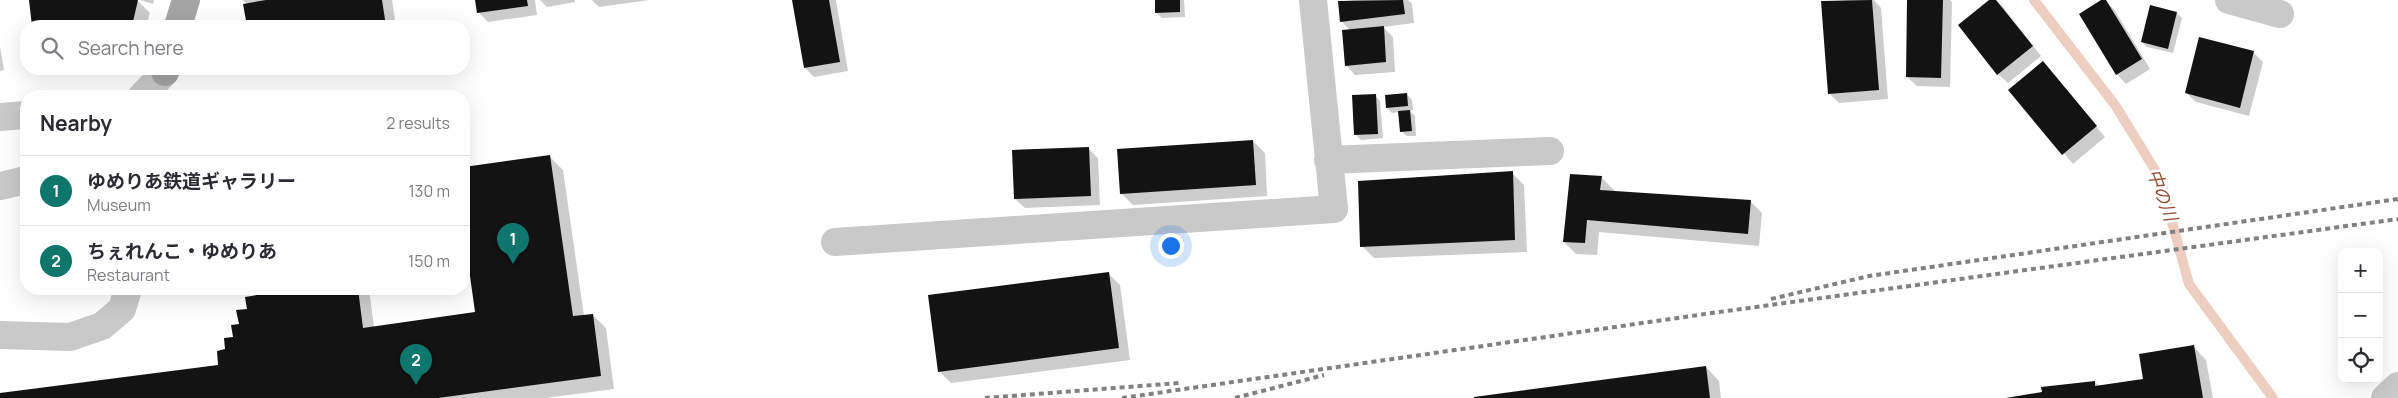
<!DOCTYPE html>
<meta charset="utf-8">
<style>
:root{--surface:#fff;--page:#f7f7f7;--text:#2b2b33;--muted:#7c7c81;--line:#e1e1e2;--accent:#0f766e}
body{margin:0;font-family:Manrope,"Noto Sans JP",sans-serif;background:var(--page);color:var(--text)}
.controls{position:absolute;right:15px;bottom:15px;display:grid;overflow:hidden;border-radius:10px;box-shadow:0 5px 20px #0002}
.controls button{width:45px;height:45px;display:grid;place-items:center;padding:0;border:0;border-bottom:1px solid var(--line);background:var(--surface);color:var(--text);font:25px sans-serif}
.you{position:absolute;left:1170px;top:245px;width:18px;height:18px;margin:-12px;border:4px solid #fff;border-radius:50%;background:#1a73e8;box-shadow:0 0 0 8px #1a73e833}
.badge{display:grid;place-items:center;width:32px;height:32px;border-radius:50%;background:var(--accent);color:#fff;font-size:16px;font-weight:700}
.pin{position:absolute;translate:-50% -41px;filter:drop-shadow(0 1px 2px #0008)}
.pin::after{content:'';position:absolute;top:26px;width:18px;height:15px;background:inherit;clip-path:polygon(0 0,100% 0,50% 100%)}
.list{margin:0;padding:0;list-style:none}
h2{display:flex;justify-content:space-between;align-items:center;height:65px;margin:0;padding:0 20px;font-size:21px}
h2 small{font-size:16px;font-weight:400;color:var(--muted)}
.list li{display:grid;grid-template-columns:32px 1fr auto;gap:15px;align-items:center;box-sizing:border-box;height:70px;padding:0 20px;border-top:1px solid var(--line)}
.list b{display:block;font-size:19px;white-space:nowrap}
.list p{margin:0;font-size:16px;white-space:nowrap;color:var(--muted)}
.list em{font-size:16px;font-style:normal;color:var(--muted)}
.icon{flex:none;width:28px;height:28px;fill:none;stroke:currentColor;stroke-width:2;stroke-linecap:round;stroke-linejoin:round}
.map{position:relative;flex:none;width:2398px;height:398px;overflow:hidden}
.search{position:absolute;background:var(--surface);box-shadow:0 5px 20px #0002;left:20px;top:20px;width:450px;height:55px;display:flex;align-items:center;gap:12px;box-sizing:border-box;padding:0 18px;border-radius:20px;color:var(--muted);font-size:19px}
.panel{position:absolute;background:var(--surface);box-shadow:0 5px 20px #0002;left:20px;top:90px;width:450px;height:205px;border-radius:20px}
.map>svg:first-child{display:block}
.shadow{fill:#0003}
.lines{fill:none;stroke-linecap:round;stroke-linejoin:round}
.stream{stroke:#eecec1;stroke-width:10}
.building{fill:#131313}
.minor{stroke:#c9c9c9;stroke-width:28}
.major{stroke:#a4a4a4;stroke-width:28}
.rail{stroke:#818181;stroke-width:4;stroke-dasharray:5 4;stroke-linecap:butt}
.labels{text-anchor:middle;stroke-width:5;stroke-linejoin:round;paint-order:stroke}
.water-label{font-size:18px;font-style:italic;fill:#944e33;stroke:#fff}
</style>
<div class="map">
<svg width="2398" height="398" viewBox="0 0 2398 398">
<rect width="100%" height="100%" fill="#fff"/>
<path class="shadow" d="M30,0H137L150,13L146,26H33Z
M140,0H154L153,4Z
M242,0H392L396,26H248L244,5L247,4Z
M477,0H535L537,15L488,22L478,12Z
M540,0H575V2L547,7Z
M592,0H649L599,7Z
M793,0H836L848,71L814,77L805,68Z
M1156,0H1184L1185,17L1162,18L1157,13Z
M1354,0H1408L1412,4L1414,23L1383,27L1393,37L1395,72L1355,75L1346,65L1350,30L1341,21L1339,2Z
M1849,0H1874L1881,8L1888,99L1839,103L1830,94L1822,2Z
M1909,0H1950L1952,2L1950,87L1917,86L1907,77Z
M1991,0H1995L2003,7L2041,56L2008,83L1998,74Z
M2103,0L2114,9L2150,69L2126,84L2117,74Z
M2151,6L2177,13L2182,18L2173,53L2147,47L2142,42Z
M0,47L4,70L0,71Z
M2253,52L2263,62L2249,116L2196,102L2186,93Z
M2043,63L2105,137L2073,164L2010,90Z
M1407,94L1412,100L1413,110L1410,111L1415,116L1416,136H1407L1401,131L1400,112L1392,113L1387,108Z
M1375,95L1380,101L1383,138L1361,140L1355,134Z
M1253,141L1265,153L1267,196L1133,205L1121,193Z
M1088,148L1098,158L1100,205L1025,208L1015,199Z
M550,157L563,170L584,316L593,315L606,328L614,389L546,398H0V394L220,366L240,325L258,296L257,289H369L374,327L476,313L464,224V168Z
M1512,173L1524,185L1527,252L1374,258L1362,246Z
M1602,178L1614,190L1613,192L1750,201L1762,213L1759,246L1599,232L1597,255L1576,254L1564,242Z
M1108,273L1120,285L1130,360L951,383L939,371Z
M2193,346L2206,360L2213,398H2007L2043,393L2095,382L2099,386L2144,380Z
M1706,367L1719,381L1721,398H1474Z"/>
<g class="lines">
<path class="stream" d="M2034,0L2115,105L2160,178L2189,284L2273,398"/>
</g>
<path class="building" d="M29,0H138L132,26H32Z
M266,0H382L386,26H247L243,4Z
M475,0H527L528,6L477,13Z
M792,0H829L840,62L804,68Z
M1155,0H1180V12L1155,13Z
M1403,0L1405,14L1340,22L1338,1Z
M1872,0L1879,90L1828,94L1821,1Z
M1907,0H1943L1941,78L1906,77Z
M1989,0H1996L2033,46L1997,75L1958,25Z
M2101,0H2106L2142,59L2116,75L2079,14Z
M2150,5L2177,12L2168,49L2141,42Z
M1384,26L1386,62L1345,66L1342,30Z
M2199,37L2254,51L2240,108L2185,93Z
M2043,61L2097,126L2062,155L2008,90Z
M1407,93L1408,106L1386,108L1385,95Z
M1376,94L1378,134L1354,135L1352,95Z
M1410,110L1412,131L1400,132L1398,111Z
M1253,140L1256,185L1120,194L1117,149Z
M1089,147L1091,196L1014,199L1012,150Z
M550,155L573,316L593,314L601,376L438,398H0V393L218,365L217,351L225,349L224,338L233,337L231,325L239,324L236,310L247,309L245,297L257,295L256,289H358L363,328L475,312L464,233V167Z
M1513,171L1515,240L1360,247L1358,181Z
M1570,174L1602,176L1600,190L1751,200L1748,234L1587,220L1585,243L1563,242Z
M1109,272L1119,348L938,372L928,295Z
M2194,345L2203,398H2006L2042,392L2041,387L2095,381V386L2143,379L2139,354Z
M1706,366L1710,398H1474V397Z"/>
<g class="lines">
<path class="minor" d="M2229,0L2280,14
M142,96L165,72
M0,117L26,115
M1328,160L1550,151
M0,186L26,180
M835,242L1334,209L1313,0
M0,335L70,337L102,326L122,309L128,289
M2385,398L2398,386"/>
<path class="major" d="M178,26L186,0
M165,72L166,69"/>
<path class="rail" d="M1771,299L1869,276L2398,199
M985,398L1179,383
M1122,398L1712,313L2398,219
M1235,398L1324,375"/>
</g>
<g class="labels">
<g class="water-label">
<text transform="translate(2162 195) rotate(70)" y="6">中の川</text>
</g>
</g>
</svg>
<div class="controls">
<button>+</button>
<button>−</button>
<button><svg class="icon" aria-label="locate" viewBox="0 0 24 24"><circle cx="12" cy="12" r="6"/><path d="M12 2v4M12 18v4M2 12h4M18 12h4"/></svg></button>
</div>
<div class="you"></div>
<div class="pin badge" style="left:513px;top:264px">1</div>
<div class="pin badge" style="left:416px;top:385px">2</div>
<div class="search"><svg class="icon" aria-label="search" viewBox="0 0 24 24"><circle cx="10" cy="10" r="6"/><path d="M15 15l6 6"/></svg>Search here</div>
<section class="panel">
<h2>Nearby<small>2 results</small></h2>
<ul class="list">
<li><span class="badge">1</span><div><b>ゆめりあ鉄道ギャラリー</b><p>Museum</p></div><em>130 m</em></li>
<li><span class="badge">2</span><div><b>ちぇれんこ・ゆめりあ</b><p>Restaurant</p></div><em>150 m</em></li>
</ul>
</section>
</div>
